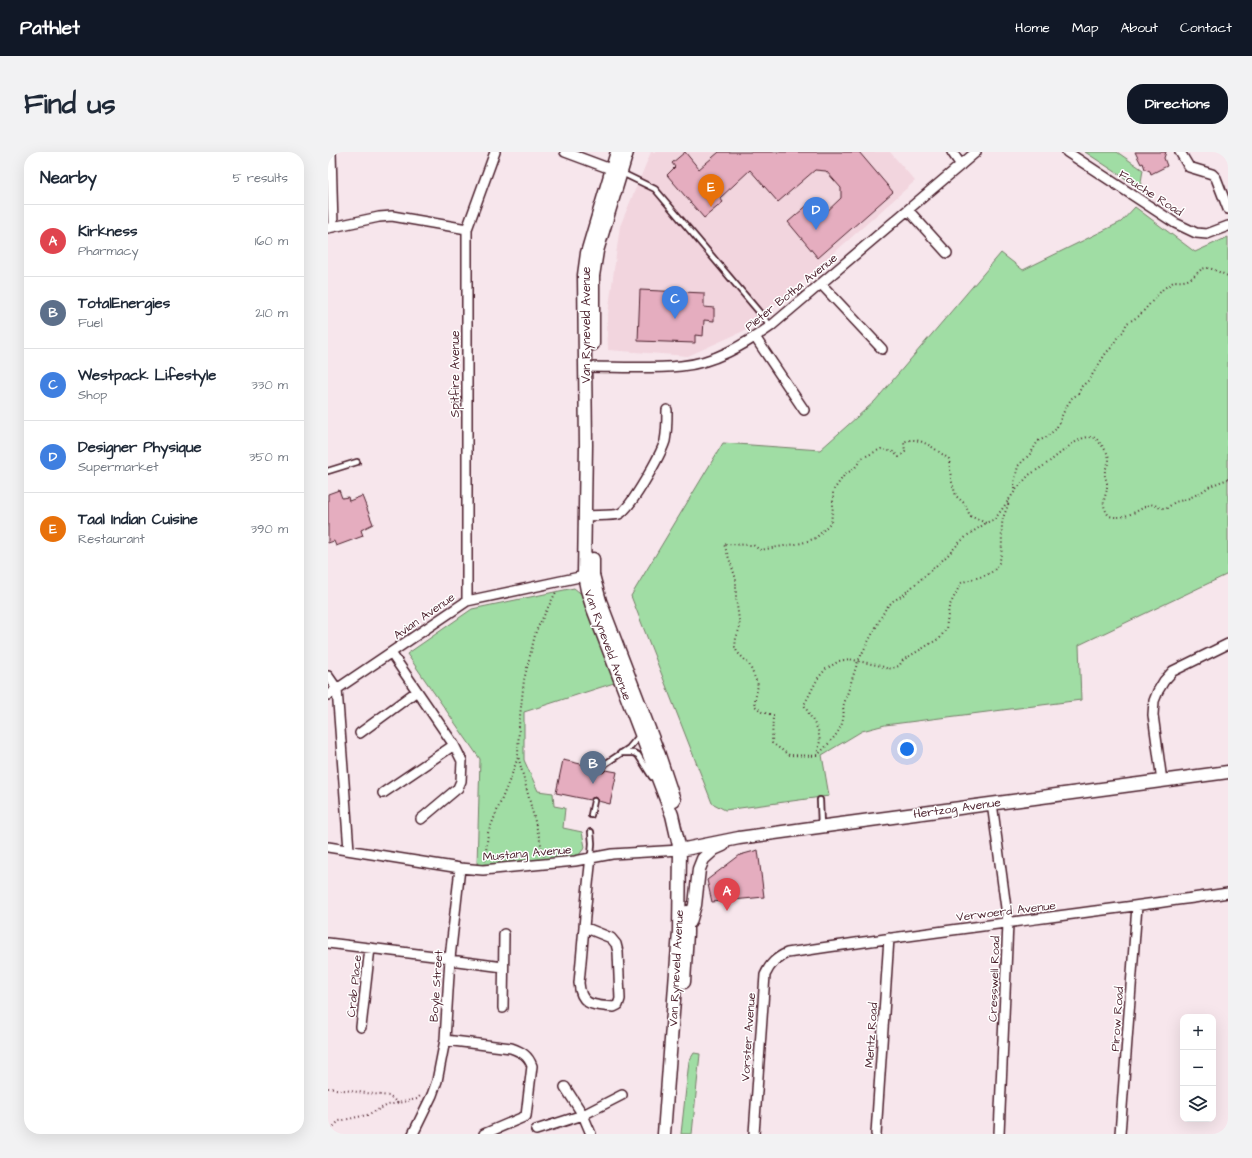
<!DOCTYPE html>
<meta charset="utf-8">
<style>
:root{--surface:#fff;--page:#f2f2f3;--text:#1f2937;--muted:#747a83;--line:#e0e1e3;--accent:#111827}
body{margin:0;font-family:"Architects Daughter",sans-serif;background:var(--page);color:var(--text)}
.controls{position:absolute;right:12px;bottom:12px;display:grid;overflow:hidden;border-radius:8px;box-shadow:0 4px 16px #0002}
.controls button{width:36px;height:36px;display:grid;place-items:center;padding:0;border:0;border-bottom:1px solid var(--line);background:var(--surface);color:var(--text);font:20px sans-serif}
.you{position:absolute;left:579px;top:597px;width:14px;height:14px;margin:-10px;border:3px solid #fff;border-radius:50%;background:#1a73e8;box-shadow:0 0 0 6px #1a73e833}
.badge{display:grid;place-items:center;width:26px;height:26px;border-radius:50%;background:var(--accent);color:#fff;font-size:13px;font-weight:700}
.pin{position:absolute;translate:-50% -33px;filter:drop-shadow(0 1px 2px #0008)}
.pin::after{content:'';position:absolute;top:21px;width:14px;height:12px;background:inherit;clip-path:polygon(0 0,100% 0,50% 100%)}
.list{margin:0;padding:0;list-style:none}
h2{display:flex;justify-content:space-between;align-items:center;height:52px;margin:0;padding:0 16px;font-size:17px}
h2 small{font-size:13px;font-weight:400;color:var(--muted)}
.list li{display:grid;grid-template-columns:26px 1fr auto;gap:12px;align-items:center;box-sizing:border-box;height:72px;padding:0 16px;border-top:1px solid var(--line)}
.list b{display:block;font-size:15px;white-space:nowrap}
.list p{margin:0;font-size:13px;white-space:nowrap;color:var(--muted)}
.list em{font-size:13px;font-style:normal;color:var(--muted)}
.icon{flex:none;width:22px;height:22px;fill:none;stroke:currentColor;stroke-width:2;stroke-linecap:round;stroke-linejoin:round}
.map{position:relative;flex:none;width:900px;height:982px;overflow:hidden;border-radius:16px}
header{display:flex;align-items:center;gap:24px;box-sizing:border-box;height:56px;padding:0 20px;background:var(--accent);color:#fff}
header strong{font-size:19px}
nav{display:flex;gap:22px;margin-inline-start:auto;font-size:14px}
.intro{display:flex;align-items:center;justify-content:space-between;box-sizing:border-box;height:96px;padding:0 24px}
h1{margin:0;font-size:28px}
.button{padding:10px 18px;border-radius:16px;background:var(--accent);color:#fff;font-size:14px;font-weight:700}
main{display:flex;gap:24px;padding:0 24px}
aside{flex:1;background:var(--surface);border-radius:16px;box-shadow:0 4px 16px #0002}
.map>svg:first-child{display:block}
.built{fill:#f2d5de}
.green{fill:#a0dda4;stroke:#757e68}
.building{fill:#e5adbf;stroke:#4a1f2b}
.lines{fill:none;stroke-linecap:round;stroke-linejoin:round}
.lane-casing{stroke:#4a1f2b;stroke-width:8}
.street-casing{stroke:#4a1f2b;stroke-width:12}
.secondary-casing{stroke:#4a1f2b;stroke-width:15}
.path{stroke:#4a1f2b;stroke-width:2;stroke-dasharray:1 3;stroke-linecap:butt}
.lane{stroke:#fff;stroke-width:4.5}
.street{stroke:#fff;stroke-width:9}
.secondary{stroke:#fff;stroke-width:12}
.labels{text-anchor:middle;stroke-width:3;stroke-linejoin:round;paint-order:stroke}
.street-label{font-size:12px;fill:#4a1f2b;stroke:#fff}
</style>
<header>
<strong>Pathlet</strong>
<nav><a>Home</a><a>Map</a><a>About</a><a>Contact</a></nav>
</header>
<div class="intro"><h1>Find us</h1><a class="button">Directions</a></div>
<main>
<aside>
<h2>Nearby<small>5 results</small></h2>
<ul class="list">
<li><span class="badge" style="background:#e0444e">A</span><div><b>Kirkness</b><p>Pharmacy</p></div><em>160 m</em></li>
<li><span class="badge" style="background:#5c6f8a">B</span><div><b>TotalEnergies</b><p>Fuel</p></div><em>210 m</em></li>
<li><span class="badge" style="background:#3f7fe0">C</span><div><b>Westpack Lifestyle</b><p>Shop</p></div><em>330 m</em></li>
<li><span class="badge" style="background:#3f7fe0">D</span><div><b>Designer Physique</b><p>Supermarket</p></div><em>350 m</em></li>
<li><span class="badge" style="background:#e8710a">E</span><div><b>Taal Indian Cuisine</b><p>Restaurant</p></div><em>390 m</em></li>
</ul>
</aside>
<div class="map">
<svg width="900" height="982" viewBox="0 0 900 982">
<rect width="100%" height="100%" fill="#f7e6ec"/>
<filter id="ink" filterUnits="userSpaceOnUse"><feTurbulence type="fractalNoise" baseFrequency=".025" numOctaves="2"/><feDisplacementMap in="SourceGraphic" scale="8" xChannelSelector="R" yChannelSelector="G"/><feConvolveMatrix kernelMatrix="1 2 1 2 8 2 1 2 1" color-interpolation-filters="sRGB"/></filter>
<g filter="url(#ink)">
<path class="built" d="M323,0H562L587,29L420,177L360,204L280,198L279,169L292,74Z"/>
<path class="green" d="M757,0H789L815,18L812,36Z
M807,55L867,100L900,85V422L751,493L753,548L557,573L534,579L494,603L501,644L397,658L384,651L303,444L395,291L492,298L547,249L673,101L695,118L793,70Z
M246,436L261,448L289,530L196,560V608L210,639L225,641L226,654L237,656L235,676L254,680L257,695L247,708L155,718L149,713L152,607L79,502L144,457Z
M366,901L372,902L364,982H353L361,909Z"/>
<path class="building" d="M357,0L371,17L391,0H531L565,40L490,106L460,70L482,51L493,65L513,46V36L498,19L487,18L450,50L422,18L392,46L395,50L376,66L339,23L347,15L344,11Z
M807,0H838L836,6L839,14L823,22L822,19L817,17L815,11L813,12Z
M312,138L376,141V155L386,156V169L376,168L375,184L367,183V191L310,189Z
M11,338L14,346L20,345L21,349L34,344L45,372L33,378L35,384L8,394L6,389L0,391V342Z
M235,608L270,616L271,619L274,621L278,618L289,620L282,652L270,649L267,645L264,646L262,648L228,641Z
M430,698L436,745L384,750L379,728L412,703Z"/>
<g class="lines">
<defs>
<path id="lane" d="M294,21L327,37L443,174
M0,319L29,310
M293,601H306L310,603L324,625
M274,617L277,612L301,596L312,583
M492,648L493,674
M263,663L266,649
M263,705L264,691L263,680"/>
<path id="street" d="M3,0L5,75
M237,0L288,19
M624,0L633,13
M739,0L847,71L868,81L879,82L900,74
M852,0L861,15L884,22L888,26L900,57
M580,58L619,101
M0,76L51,65L64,64L139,77
M493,132L554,197
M427,185L476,258
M257,215C289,215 322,217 353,214C386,211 416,193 443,174L648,0
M257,364C265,363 285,364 291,362C303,357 333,302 337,289C339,279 339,269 339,258
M139,449V77L167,0
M63,501L126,593L134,609L133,629L130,636L93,667
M0,524L9,537L21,698
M0,543L139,449L261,423
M32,581L89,539
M834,629L825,563L826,549L830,539L836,529L845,519L900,492
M55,641L126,593
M664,651L680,771L671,982
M0,695L132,716L155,718L247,709L284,702L352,698
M132,716L122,806L117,888L183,896C194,900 200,903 204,914L198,964L156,982
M256,775L283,786L288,792L290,800L292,847L290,853L286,855C266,853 253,855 251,831C255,789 258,747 263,705
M0,791L122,806
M122,808L175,815
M175,856L176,782
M33,875L42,796
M237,935L255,963L294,943
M208,978L255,963L263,982
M85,982L104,943L109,929L117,888
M426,982L437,823C442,812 448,806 459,801C606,779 753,762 900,741
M548,982L561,786
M792,982L809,754"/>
<path id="secondary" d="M289,0L259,101L256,123L258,293L256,423L259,438L264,454L344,663L352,698L351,780L336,982
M265,192V124L269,99L299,0
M265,407V423L272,449L331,603L346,648
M352,698L411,686L483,676L900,620
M362,770L367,753L371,717L375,707L386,697L395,693
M356,830L359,781V760"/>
</defs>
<use href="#lane" class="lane-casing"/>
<use href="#street" class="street-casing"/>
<use href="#secondary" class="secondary-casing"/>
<path class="path" d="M687,337L686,331L690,314L703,301L710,289L717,286L728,277L738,255L744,246L750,242L754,234L761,228L766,220L778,201L784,195L790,184L795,180L799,171L811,164L835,137L847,129C867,132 869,115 879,116C884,116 895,122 900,124
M489,603L492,589L490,578L476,553L490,526L498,517L511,509L521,507L553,514L560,517L571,514L575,508L612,486L618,477L621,455L633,431C641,427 656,425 662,421C680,411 671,383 675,366C677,360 680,355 681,348
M489,604C502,589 519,577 515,555L530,509L558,456L565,449L575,443L619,404L631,391L640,383L658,371L667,367L687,339L701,323L717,313L744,292L755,286L761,285L768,286C772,292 780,299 781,307C781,311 778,315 777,319C776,324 778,326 779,331C780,346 770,348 781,364C796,368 809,359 822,352L829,354L832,356H839L847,350L859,347L872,341L882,334L900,327
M489,604L461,603L444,591L445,563L434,560L426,553L430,533L421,512L409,500L407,495L408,486L412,475L408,446V427L396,392L425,393L432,398L474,391L488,386L503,370L505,354V339L517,322L526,317L534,306L553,297L565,300L571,305L577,300L576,290C591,282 609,299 621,307L623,327L628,344L637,352L642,364L658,371
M216,704L190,604L191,573L196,528L208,479L229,438
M157,709L160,681L184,622L190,605
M0,936L61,944L70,951
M0,980L11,969L39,963L60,953L89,947L93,943"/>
<use href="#lane" class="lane"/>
<use href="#street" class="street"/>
<use href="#secondary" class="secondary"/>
</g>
</g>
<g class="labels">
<g class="street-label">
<text transform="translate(823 41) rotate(33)" y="4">Fouche Road</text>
<text transform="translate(463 140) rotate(-39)" y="4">Pieter Botha Avenue</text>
<text transform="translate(258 173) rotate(-90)" y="4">Van Ryneveld Avenue</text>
<text transform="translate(127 222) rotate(-90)" y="4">Spitfire Avenue</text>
<text transform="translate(96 464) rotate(-35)" y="4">Avian Avenue</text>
<text transform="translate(280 493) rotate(70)" y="4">Van Ryneveld Avenue</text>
<text transform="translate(629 656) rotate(-8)" y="4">Hertzog Avenue</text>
<text transform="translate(199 701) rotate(-5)" y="4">Mustang Avenue</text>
<text transform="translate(678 759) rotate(-7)" y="4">Verwoerd Avenue</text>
<text transform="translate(348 816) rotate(-87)" y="4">Van Ryneveld Avenue</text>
<text transform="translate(666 827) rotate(-88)" y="4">Cresswell Road</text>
<text transform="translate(26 834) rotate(-84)" y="4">Crab Place</text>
<text transform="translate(108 834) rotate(-86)" y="4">Boyle Street</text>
<text transform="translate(789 867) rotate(-86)" y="4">Pirow Road</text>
<text transform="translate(543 883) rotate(-86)" y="4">Mentz Road</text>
<text transform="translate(420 885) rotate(-86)" y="4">Vorster Avenue</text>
</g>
</g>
</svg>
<div class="controls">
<button>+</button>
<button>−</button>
<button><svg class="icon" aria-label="layers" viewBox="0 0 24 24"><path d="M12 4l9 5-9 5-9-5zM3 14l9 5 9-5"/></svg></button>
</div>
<div class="you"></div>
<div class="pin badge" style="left:399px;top:759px;background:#e0444e">A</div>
<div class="pin badge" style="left:265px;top:632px;background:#5c6f8a">B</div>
<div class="pin badge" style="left:347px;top:167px;background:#3f7fe0">C</div>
<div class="pin badge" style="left:488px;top:78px;background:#3f7fe0">D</div>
<div class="pin badge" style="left:383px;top:55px;background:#e8710a">E</div>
</div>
</main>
